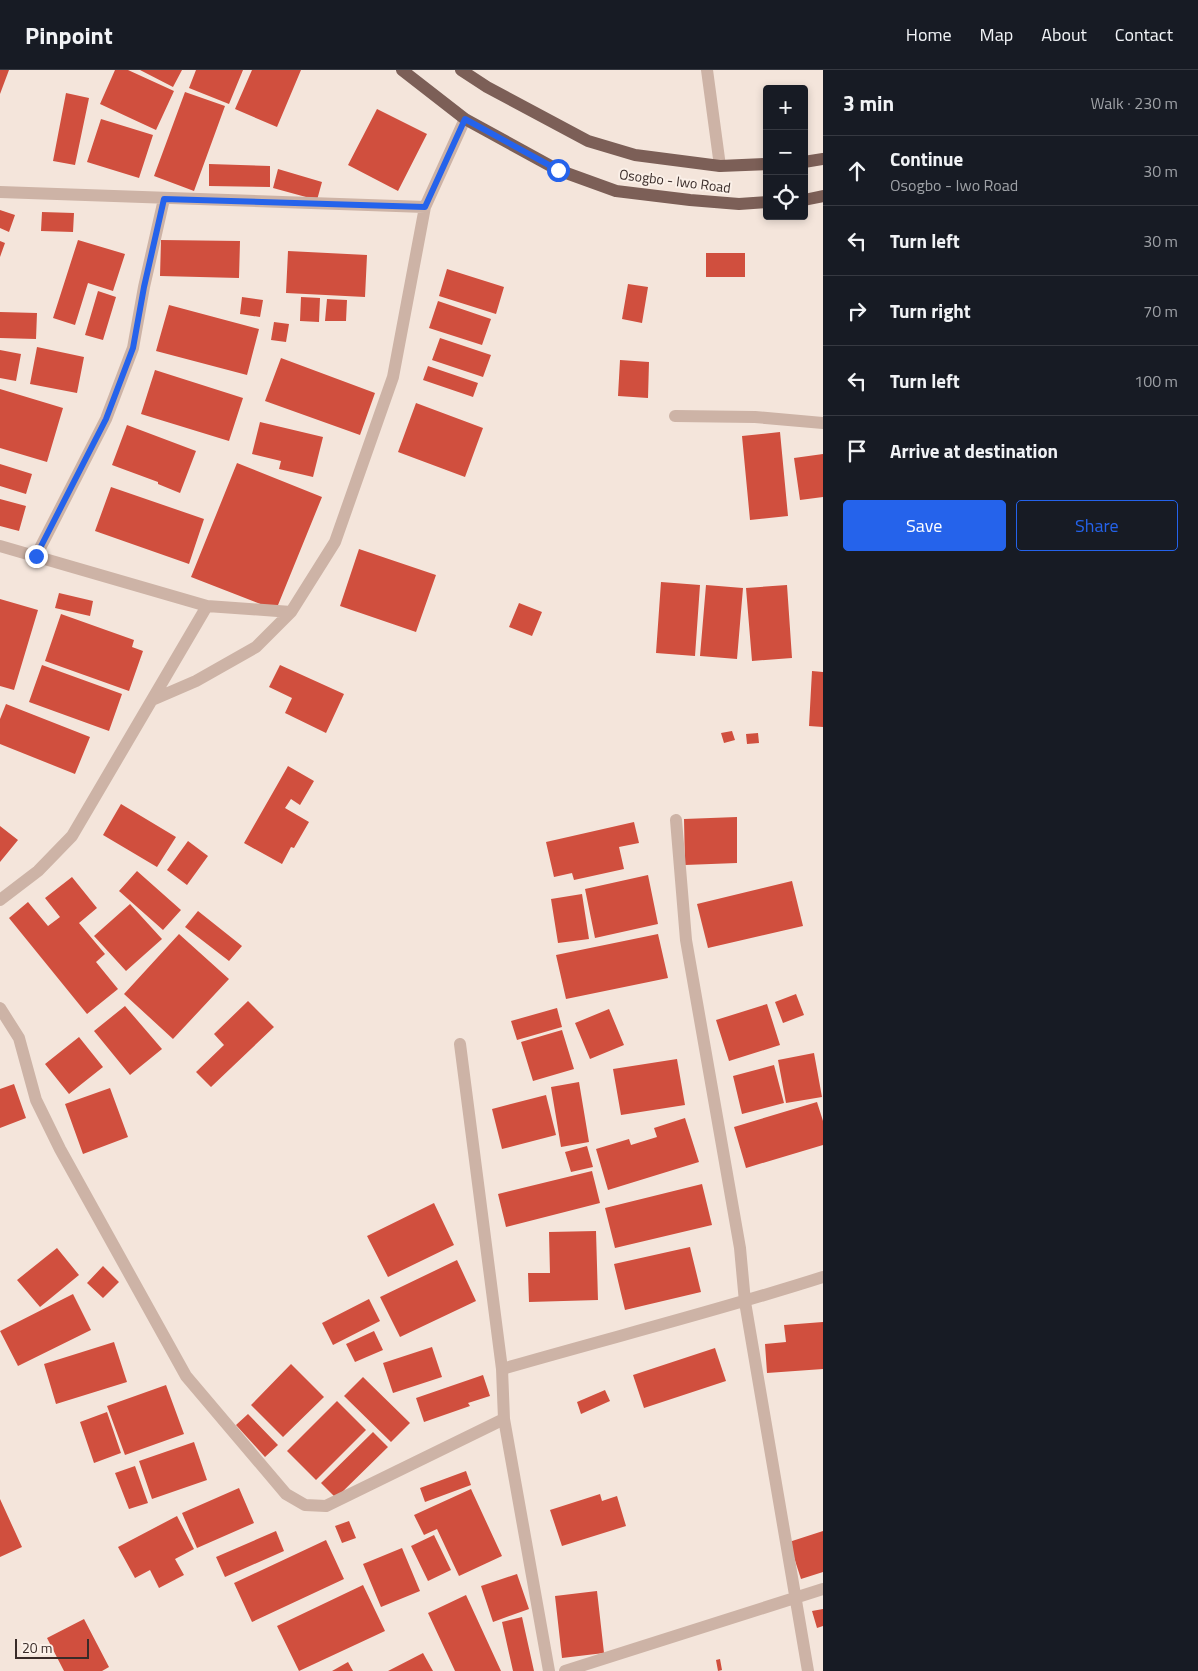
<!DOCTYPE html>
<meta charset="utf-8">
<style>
:root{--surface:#171b24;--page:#20242c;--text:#f1f3f6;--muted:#9ea1a6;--line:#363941;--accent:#2563eb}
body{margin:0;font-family:"Titillium Web",sans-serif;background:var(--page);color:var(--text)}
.controls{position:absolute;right:15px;top:15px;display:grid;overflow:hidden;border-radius:5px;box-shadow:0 2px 8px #0003}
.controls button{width:45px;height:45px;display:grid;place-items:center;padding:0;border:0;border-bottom:1px solid var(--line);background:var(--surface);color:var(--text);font:25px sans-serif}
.scale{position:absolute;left:15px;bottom:12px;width:74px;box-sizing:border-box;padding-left:5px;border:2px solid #392b28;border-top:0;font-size:14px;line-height:18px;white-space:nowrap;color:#392b28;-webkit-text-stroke:4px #fbf0e8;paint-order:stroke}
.stop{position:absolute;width:15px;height:15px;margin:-11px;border:4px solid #2563eb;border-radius:50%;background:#fff}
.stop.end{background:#2563eb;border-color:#fff;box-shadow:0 1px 5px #0008}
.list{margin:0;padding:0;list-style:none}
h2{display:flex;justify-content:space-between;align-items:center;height:65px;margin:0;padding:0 20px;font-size:21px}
h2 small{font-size:16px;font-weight:400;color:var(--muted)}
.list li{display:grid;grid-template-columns:32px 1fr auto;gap:15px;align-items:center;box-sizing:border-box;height:70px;padding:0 20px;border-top:1px solid var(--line)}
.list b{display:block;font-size:19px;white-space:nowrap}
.list p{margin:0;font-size:16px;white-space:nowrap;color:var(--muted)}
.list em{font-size:16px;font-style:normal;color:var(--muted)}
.actions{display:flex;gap:10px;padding:15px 20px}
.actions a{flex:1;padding:11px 0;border:1px solid var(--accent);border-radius:5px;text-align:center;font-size:18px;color:var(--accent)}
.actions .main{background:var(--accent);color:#fff}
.icon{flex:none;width:28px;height:28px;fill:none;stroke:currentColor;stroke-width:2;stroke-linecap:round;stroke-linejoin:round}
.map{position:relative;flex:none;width:823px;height:1601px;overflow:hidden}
header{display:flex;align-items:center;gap:30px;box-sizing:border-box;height:70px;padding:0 25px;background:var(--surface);border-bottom:1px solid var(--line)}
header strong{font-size:24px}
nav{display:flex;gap:28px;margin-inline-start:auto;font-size:18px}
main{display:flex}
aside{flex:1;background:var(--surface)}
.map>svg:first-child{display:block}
.building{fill:#d04f3e}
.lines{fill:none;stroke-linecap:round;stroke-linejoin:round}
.street{stroke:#cdb3a6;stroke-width:12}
.primary{stroke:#7c5f57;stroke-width:12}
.route{stroke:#2563eb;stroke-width:6}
.labels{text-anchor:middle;stroke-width:4;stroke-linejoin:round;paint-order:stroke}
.street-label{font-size:14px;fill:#392b28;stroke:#fbf0e8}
</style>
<header>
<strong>Pinpoint</strong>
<nav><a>Home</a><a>Map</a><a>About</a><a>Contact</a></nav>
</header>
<main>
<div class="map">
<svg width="823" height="1601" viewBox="0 0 823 1601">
<rect width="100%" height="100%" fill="#f4e5db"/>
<path class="building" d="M0,0H9L0,24Z
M115,0H128L174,21L156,60L100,34Z
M140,0H182L173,17Z
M196,0H243L229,34L189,18Z
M252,0H301L277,57L235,39Z
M185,22L225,36L194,121L154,106Z
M66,23L89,28L75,95L53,91Z
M377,39L427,64L398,121L348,95Z
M101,49L153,65L139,108L87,92Z
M209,94L270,96V117L209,116Z
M278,99L322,112L317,130L273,118Z
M0,140L15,145L9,162L0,158Z
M42,142L74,143L73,162L41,161Z
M78,170L125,184L113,221L88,213L75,255L53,248Z
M161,170L240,171L239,208L160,206Z
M0,171L5,173L0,187Z
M288,181L367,185L365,227L286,223Z
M706,183H745V207H706Z
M447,199L504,217L496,244L439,226Z
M628,214L648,217L642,253L622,249Z
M98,221L116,227L103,270L85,265Z
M242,227L263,230L260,247L240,244Z
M301,227L320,228L319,252L300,251Z
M327,229L347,230L346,251H325Z
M438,231L491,249L482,275L429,258Z
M169,235L259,259L247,305L156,281Z
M0,242L37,243L36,269L0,268Z
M274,252L289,254L286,272L271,270Z
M440,268L491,285L483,307L432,290Z
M37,277L84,287L77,323L30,314Z
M0,280L21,284L16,311L0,308Z
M281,288L375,323L360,365L265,331Z
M620,290L649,292L648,328L618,326Z
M428,296L478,313L473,327L423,310Z
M155,300L243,328L229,371L141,344Z
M0,319L63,338L47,392L0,378Z
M416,333L483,358L465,407L398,382Z
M260,352L323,367L313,407L279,399L281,391L252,384Z
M127,355L196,381L180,423L158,414V412L112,395Z
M780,362L788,446L750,450L742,366Z
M823,384V427L800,430L794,388Z
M237,393L322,427L276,540L191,507Z
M0,394L32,404L26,424L0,416Z
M111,417L204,449L189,494L95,461Z
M0,429L26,436L19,461L0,456Z
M359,479L436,505L416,562L340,536Z
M661,512L700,515L695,586L656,583Z
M706,515L743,518L737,589L700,586Z
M787,515L792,588L752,591L746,518Z
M59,523L93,531L90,546L55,538Z
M0,529L38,540L14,620L0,616Z
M519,533L542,542L532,566L509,557Z
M61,544L134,570L132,577L143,581L129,621L45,591Z
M42,595L122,624L109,661L29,632Z
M280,595L344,624L326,663L285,643L292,628L269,617Z
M812,601L823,602V657L809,656Z
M6,634L90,667L75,704L0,674V649Z
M732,661L735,670L724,673L721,663Z
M758,663L759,673L747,674L746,664Z
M288,696L314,711L300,735L291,729L285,738L309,752L294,778L291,777L282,794L244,773Z
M121,734L176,767L157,797L103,765Z
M737,747V793L685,795L684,749Z
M634,752L639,773L619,777L624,799L574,810L572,803L554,807L546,772Z
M0,756L18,770L0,792Z
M188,771L208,786L187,815L167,800Z
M137,801L181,840L163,860L119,821Z
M648,805L658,854L595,868L585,819Z
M72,807L97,838L79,853L105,884L96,892L118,919L87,944L9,848L28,832L48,856L60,847L45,828Z
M792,811L803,856L708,878L697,834Z
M582,824L589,869L558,873L551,829Z
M130,834L162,869L126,901L94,866Z
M198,841L242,876L229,891L185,857Z
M179,864L229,909L173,969L124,924Z
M658,864L668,908L566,929L556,885Z
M796,924L804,945L783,953L775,932Z
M248,931L274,957L211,1017L196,1002L224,975L214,964Z
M767,934L780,975L729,991L716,950Z
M125,936L162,979L130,1005L94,961Z
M557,938L562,957L517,970L511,951Z
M609,939L624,975L590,989L575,953Z
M562,960L574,999L533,1011L521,972Z
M79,967L103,997L69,1024L45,994Z
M814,983L822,1027L786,1033L778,990Z
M677,989L685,1035L621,1045L613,999Z
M774,995L784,1033L742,1044L733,1006Z
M579,1012L589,1072L561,1077L551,1017Z
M14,1014L26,1048L0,1058V1019Z
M110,1018L128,1067L83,1084L65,1034Z
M546,1025L556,1065L502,1079L492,1039Z
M817,1032L823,1051V1075L746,1098L734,1057Z
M685,1048L699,1092L608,1120L596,1079L629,1069L631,1075L657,1067L654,1058Z
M587,1076L593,1097L571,1102L565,1082Z
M592,1101L600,1133L506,1157L498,1124Z
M702,1114L712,1155L615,1178L605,1138Z
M434,1133L454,1175L388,1207L367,1166Z
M596,1161L598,1230L529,1232L528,1203H550L549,1162Z
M690,1177L701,1222L625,1240L614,1194Z
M57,1178L79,1205L40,1237L17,1210Z
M457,1190L476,1231L400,1267L380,1227Z
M103,1196L119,1212L103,1228L87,1213Z
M73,1224L91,1260L18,1296L0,1261Z
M369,1229L380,1251L333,1275L322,1253Z
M823,1252V1299L767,1303L765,1274L786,1272L784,1255Z
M374,1261L383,1280L355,1292L346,1274Z
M114,1272L127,1312L56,1334L44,1294Z
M432,1277L442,1307L393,1323L383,1293Z
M715,1278L726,1311L644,1338L633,1305Z
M291,1294L324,1327L283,1367L251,1335Z
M483,1305L490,1326L468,1333L470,1336L424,1352L416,1328Z
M363,1307L410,1353L391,1372L344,1326Z
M166,1315L184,1364L125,1385L107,1336Z
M605,1320L610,1331L581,1344L577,1332Z
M337,1331L366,1360L316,1410L287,1381Z
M107,1342L121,1383L94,1393L80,1352Z
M248,1344L278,1375L265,1387L236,1355Z
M373,1362L388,1377L336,1428L321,1413Z
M194,1372L207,1410L152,1429L139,1391Z
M135,1396L148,1433L129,1439L115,1403Z
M466,1401L471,1415L425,1432L420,1418Z
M239,1418L254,1453L197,1478L182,1443Z
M471,1419L502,1486L459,1506L437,1459L424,1465L414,1445Z
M600,1424L602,1431L617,1426L626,1456L562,1476L550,1440Z
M0,1429L22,1477L0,1487Z
M177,1446L194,1479L175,1489L184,1505L159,1518L150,1500L135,1508L118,1477Z
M349,1451L356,1468L342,1473L335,1456Z
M276,1461L284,1481L225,1507L216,1487Z
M823,1461V1502L801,1509L789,1472Z
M434,1465L451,1500L428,1511L411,1476Z
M326,1470L344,1509L252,1552L234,1513Z
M402,1478L420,1521L381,1537L363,1494Z
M517,1504L529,1539L493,1552L481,1516Z
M363,1515L385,1561L299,1601L277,1556Z
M597,1521L604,1583L562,1588L555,1526Z
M466,1525L501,1601H455L428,1543Z
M823,1539V1556L817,1558L812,1541Z
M522,1547L534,1601H513L502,1552Z
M84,1549L109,1597L102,1601H64L47,1568Z
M423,1583L433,1601H388Z
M720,1589L722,1600L718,1601L716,1590Z
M348,1592L353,1601H332Z"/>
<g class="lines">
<path class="street" d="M707,0L720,96
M0,122L425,137
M675,346L755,347L823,353
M0,476L207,536L291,542
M36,486L106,349L133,278L144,217L164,129
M152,630L196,611L256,577L291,542L335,472L393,307L425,137L465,49
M676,750L686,870L740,1178L745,1232L808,1601
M0,830L38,801L72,766L207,536
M0,938L19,968L36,1030L60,1079L186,1306L286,1424L305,1435L326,1436L504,1349
M460,974L502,1299L504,1349L549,1601
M502,1299C609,1268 717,1241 823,1207
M565,1601L823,1519"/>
<path class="primary" d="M402,0L465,49L558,100L616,121L690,130L739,134L767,132
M461,0L487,17L588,71L635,85L720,96L767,94
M804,92L823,89
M804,130L823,126"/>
</g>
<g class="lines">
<path class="route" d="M36,486L106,349L133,278L144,217L164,129L425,137L465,49L558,100"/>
</g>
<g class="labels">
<g class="street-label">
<text transform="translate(675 111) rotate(7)" y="5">Osogbo - Iwo Road</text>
</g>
</g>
</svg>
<div class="controls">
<button>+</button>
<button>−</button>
<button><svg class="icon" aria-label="locate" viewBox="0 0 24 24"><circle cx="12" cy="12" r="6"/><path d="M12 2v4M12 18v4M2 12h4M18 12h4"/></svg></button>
</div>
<div class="scale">20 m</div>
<div class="stop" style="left:558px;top:100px"></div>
<div class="stop end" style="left:36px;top:486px"></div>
</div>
<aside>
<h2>3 min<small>Walk · 230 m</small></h2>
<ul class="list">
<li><svg class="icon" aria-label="ahead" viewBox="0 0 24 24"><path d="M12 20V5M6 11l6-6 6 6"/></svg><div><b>Continue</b><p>Osogbo - Iwo Road</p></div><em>30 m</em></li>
<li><svg class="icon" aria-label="left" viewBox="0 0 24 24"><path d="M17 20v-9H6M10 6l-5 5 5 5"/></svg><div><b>Turn left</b></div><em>30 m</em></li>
<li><svg class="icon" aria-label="right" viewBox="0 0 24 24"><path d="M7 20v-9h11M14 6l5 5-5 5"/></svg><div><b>Turn right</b></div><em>70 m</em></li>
<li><svg class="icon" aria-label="left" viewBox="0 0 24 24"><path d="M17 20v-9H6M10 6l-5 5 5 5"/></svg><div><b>Turn left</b></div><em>100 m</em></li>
<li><svg class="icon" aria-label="arrive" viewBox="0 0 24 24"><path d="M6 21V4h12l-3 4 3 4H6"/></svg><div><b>Arrive at destination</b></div></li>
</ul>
<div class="actions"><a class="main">Save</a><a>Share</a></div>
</aside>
</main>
